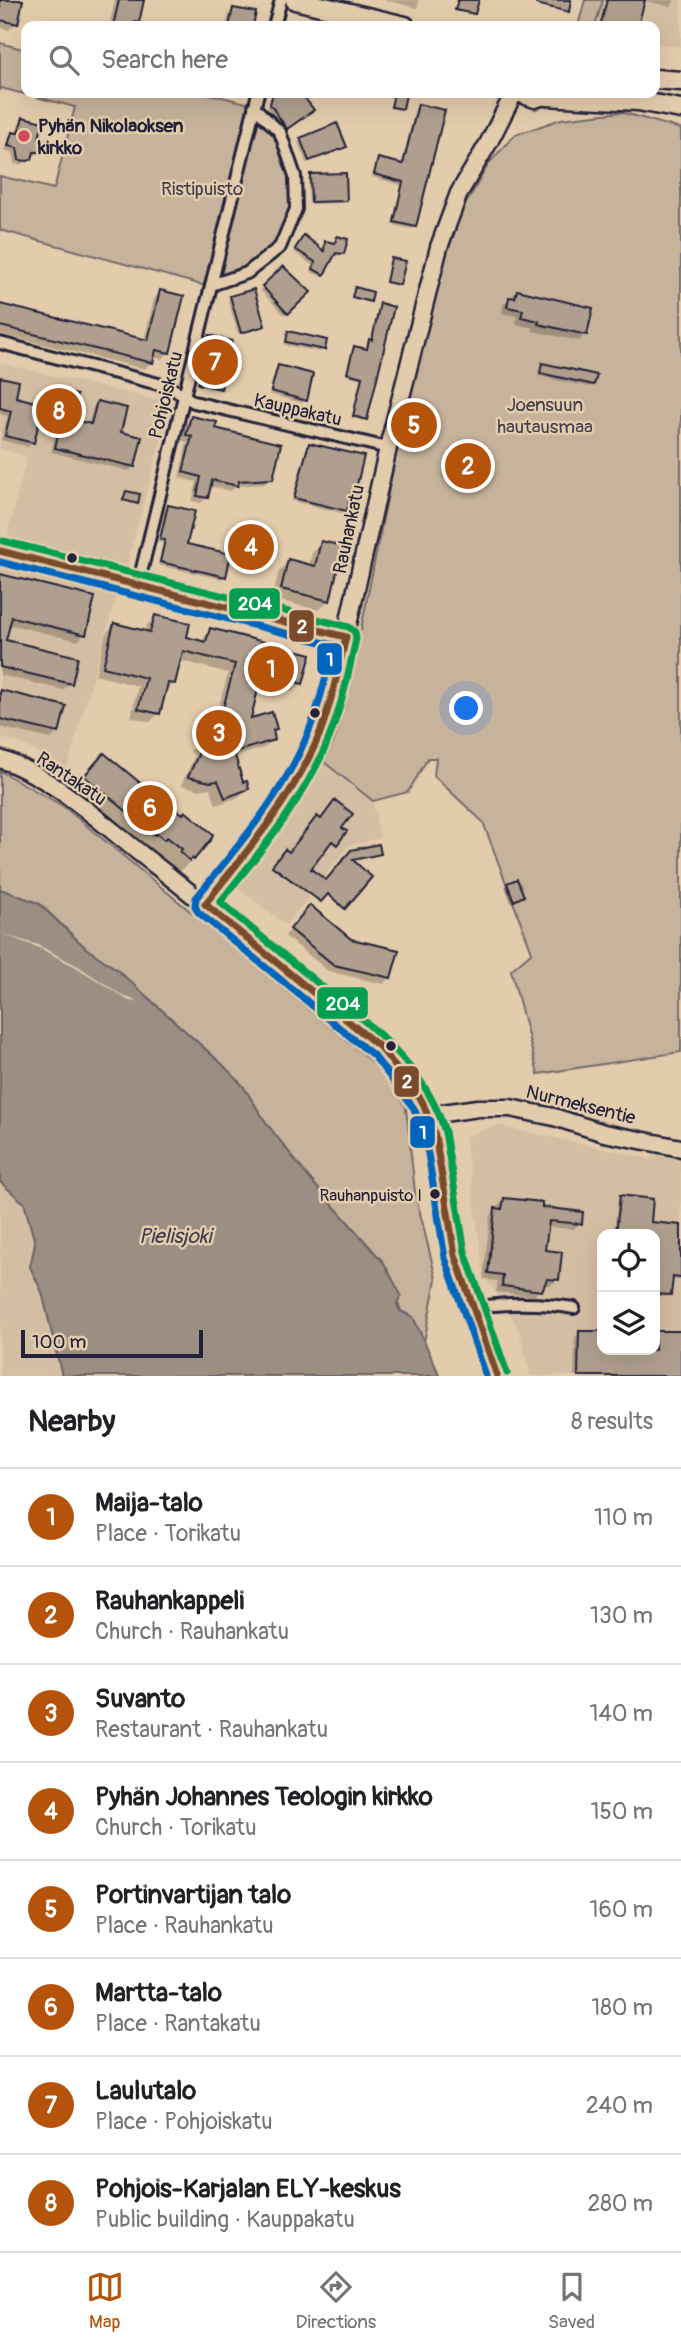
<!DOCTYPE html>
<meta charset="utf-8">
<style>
:root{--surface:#fff;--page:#f2f2f2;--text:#202124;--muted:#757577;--line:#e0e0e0;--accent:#b45309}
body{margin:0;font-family:Pangolin,sans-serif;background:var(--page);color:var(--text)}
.controls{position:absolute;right:21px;bottom:21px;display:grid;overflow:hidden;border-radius:14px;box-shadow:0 7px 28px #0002}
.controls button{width:63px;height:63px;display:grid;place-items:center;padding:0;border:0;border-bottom:2px solid var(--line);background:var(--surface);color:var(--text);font:35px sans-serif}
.scale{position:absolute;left:21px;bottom:18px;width:182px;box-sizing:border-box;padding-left:7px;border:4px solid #22223b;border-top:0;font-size:19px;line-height:24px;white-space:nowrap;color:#22223b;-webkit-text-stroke:5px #e3ccac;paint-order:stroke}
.you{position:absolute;left:467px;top:709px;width:24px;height:24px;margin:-18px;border:5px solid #fff;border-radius:50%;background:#1a73e8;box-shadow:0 0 0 10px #1a73e833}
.badge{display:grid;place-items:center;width:46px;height:46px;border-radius:50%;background:var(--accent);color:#fff;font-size:23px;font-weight:700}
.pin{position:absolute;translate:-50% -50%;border:4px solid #fff;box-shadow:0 2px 7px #0006}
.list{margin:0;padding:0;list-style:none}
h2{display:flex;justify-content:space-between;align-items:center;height:91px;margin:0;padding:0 28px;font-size:30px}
h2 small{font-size:23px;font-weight:400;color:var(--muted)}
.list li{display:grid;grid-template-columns:46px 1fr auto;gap:21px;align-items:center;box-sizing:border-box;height:98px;padding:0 28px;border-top:2px solid var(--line)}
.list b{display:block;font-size:26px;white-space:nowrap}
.list p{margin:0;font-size:23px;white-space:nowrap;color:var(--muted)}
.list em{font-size:23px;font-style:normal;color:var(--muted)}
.icon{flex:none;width:38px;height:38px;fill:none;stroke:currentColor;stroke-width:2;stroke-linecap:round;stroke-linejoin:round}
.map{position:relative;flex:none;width:681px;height:1376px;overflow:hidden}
.search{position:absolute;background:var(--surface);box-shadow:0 7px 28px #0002;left:21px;right:21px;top:21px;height:77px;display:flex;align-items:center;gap:18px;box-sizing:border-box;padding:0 24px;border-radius:14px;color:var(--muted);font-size:26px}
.sheet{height:875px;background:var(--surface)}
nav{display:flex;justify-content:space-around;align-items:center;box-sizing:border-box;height:98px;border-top:2px solid var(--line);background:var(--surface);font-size:19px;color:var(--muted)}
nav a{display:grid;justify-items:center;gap:4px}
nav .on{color:var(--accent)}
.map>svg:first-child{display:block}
.built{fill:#d4bea3;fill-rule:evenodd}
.green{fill:#c7b39c;stroke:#746a6c;stroke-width:2}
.water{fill:#9b8e82;stroke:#6b6366;stroke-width:2}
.pier{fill:#e3ccac}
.shadow{fill:#0003}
.building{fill:#b09f8e;stroke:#22223b;stroke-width:2}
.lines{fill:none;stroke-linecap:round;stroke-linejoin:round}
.street-casing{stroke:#22223b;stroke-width:16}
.secondary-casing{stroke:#22223b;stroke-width:21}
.primary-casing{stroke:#22223b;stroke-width:23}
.street{stroke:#e3ccac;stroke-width:10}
.secondary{stroke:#e3ccac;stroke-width:16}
.primary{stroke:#e3ccac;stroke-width:18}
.bus-1-casing{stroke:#e3ccac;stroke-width:12}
.bus-2-casing{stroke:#e3ccac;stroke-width:12}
.bus-3-casing{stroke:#e3ccac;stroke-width:12}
.bus-1{stroke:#7a4b2a;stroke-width:7}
.bus-2{stroke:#0065bd;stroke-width:7}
.bus-3{stroke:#029f50;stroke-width:7}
.poi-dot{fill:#d1495b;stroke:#e3ccac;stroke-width:2.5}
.bus-dot{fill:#22223b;stroke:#e3ccac;stroke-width:2.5}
.labels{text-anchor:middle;stroke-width:5;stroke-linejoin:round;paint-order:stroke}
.bus-label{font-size:17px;fill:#22223b;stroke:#e3ccac;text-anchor:end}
.poi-label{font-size:19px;font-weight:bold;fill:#22223b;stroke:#e3ccac;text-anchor:start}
.park-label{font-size:19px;fill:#433f4e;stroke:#e3ccac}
.street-label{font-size:19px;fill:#22223b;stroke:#e3ccac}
.water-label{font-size:21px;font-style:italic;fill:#403d4d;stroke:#e3ccac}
.line-badge{stroke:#e3ccac;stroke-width:2.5}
.badge-label{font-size:19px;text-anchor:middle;font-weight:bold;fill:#fff}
</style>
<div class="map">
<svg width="681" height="1376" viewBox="0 0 681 1376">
<rect width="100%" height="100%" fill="#e3ccac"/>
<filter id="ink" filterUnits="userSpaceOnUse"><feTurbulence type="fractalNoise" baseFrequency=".0143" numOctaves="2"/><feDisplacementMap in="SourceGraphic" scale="14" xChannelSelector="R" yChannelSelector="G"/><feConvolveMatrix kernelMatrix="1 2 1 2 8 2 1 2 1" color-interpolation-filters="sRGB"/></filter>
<g filter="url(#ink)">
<path class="built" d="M603,0H681V47L655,44V26H595Z
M0,363L171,403L123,578L120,583L67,768L24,745L0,737V549H4L27,456L0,449Z
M324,762L373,801L380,838L349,846L286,925L235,886Z
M497,1125L651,1159L681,1138V1376H531L518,1327L484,1275L465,1137ZM602,1234H655V1350H602Z
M0,1183L24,1203L35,1243L30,1267L42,1292L62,1376H0Z"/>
<path class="green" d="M585,0H603L595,26H578Z
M0,43L26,50V93H205L259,106L300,175L302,210L283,248L213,288L0,230V176L54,189L75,107L1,88L0,91Z
M621,112L681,129V1052L538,1074L511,970L532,952L483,822L434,776L436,758H428L408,792L373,801L324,762L334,741L346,704L398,444L446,239L489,163L515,135L561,119Z
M0,771L63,806L370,1060L388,1080L406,1108L415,1192L436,1279L424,1342L413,1317L401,1311L384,1263L309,1178L267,1124L243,1086L223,1065L115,968L87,949L39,903L0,889Z"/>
<path class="water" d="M0,889L38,903L87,949L115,968L223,1065L243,1086L267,1124L309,1178L384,1263L401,1295L397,1304L400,1311L413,1317L440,1376H62L42,1292L30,1267L35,1243L24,1203L0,1182Z"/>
<path class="pier" d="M0,933L38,945L78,966L123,996L139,1002L129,1001L76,967L37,947Z"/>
<path class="shadow" d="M0,0H21L16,23L9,30L0,27Z
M115,0H142L137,22L133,26H106L110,22Z
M384,0H419L417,8Z
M643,0H675L671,7Z
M233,10L254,14L251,26H226L229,14Z
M272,93H300L309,113L284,130L268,108Z
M418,106L415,226L412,229L392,225L401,185L372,177L376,164L379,160L401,166L415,109Z
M24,119L37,139L40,152L21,165L14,164L13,153L4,150L8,138L12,134H16L19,123Z
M301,140L345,146L306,163L298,142Z
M311,176L345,200L342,203L309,204L308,179Z
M337,238L343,253L340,256H333L320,276L311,272L313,266L294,252L302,240L322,252L326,243L333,244Z
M283,269L309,292L284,315L260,290Z
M160,292L168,353L162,359L152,357L151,362L145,369L0,334V306L144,340L154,299Z
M517,292L585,334L579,341L533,331V328L516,324L517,316L502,313L503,305Z
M231,297L263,325L238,334L228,300Z
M381,305L365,419L363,421L352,418L361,379L346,375L352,350L354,348L366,351L367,343L371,341Z
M289,333L323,349L320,352L284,345Z
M543,365L593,384L590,387L538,376Z
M278,367L305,400L302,403L269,394L275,370Z
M0,378L13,399L40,405L43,394L48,390L69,420L88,425L93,407L97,402L119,433L133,466L129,471L51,452L57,428L37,423L33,442L28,447L1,440L8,416L0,414Z
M191,418L213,430L271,478L265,484L235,486L231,491L209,486L207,497L201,503L192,501L197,482L179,478L187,442L181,440L185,424Z
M309,445L354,492L348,495L345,510L342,513L292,501L306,448Z
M452,452L469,456L473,452L479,459L483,484L478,489L467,486V483L442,477L447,457Z
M168,507L185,545L224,576L221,579L158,565L163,543L158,542L165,510Z
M246,535L255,561L252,564L238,561L243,538Z
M322,543L329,600L319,610L272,599L279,571L289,561L309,566L312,553Z
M0,576L84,634L78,641L8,624L4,641L70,683L63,690L0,675Z
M155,617L184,638L201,642L210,630L302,683L293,691L258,682L249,721L275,728L271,732L273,740L264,748L234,757L241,783L247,789L239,797L216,805L210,788L200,790L181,785L195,755L190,752L200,734L208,725L213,727L228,673L179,660L173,684L164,693L159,713L150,722L131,717L138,686L95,675L106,633L114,625L145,632L147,625Z
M0,692L58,732L51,739L0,727Z
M104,755L167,808L211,838L179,873L177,871L175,873L167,867L169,864L152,850L149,853L72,791Z
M340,828L345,832L335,844L330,841L309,869L326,882L352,852L378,854L351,861L370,877L343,908L326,893L319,902L273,867L285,851L289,854Z
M508,885L522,896L511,903L505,887Z
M304,914L390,977L383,984L328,971L285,936Z
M621,1197L649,1223L681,1227V1280L671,1279L669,1295L666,1297L655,1296V1234H614L618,1200Z
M504,1200L580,1223L574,1229L546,1227L544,1252L558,1279L551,1285H544L534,1296L496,1292L498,1281L483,1279L490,1216L498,1210V1206Z
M579,1333H602V1350H655V1333H681V1376H574L575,1337Z"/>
<path class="building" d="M0,0H23L18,24L0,20Z
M119,0H144L139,23L135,22L134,26H113Z
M458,0H479L475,14L455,10Z
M536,0H571L569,12L536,4Z
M607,0H645L638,26H600Z
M233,8L256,12L253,26H229Z
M273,93H301L314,110L287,129L270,104Z
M394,93L406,94L403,109L391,107Z
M418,104L445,110L416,227L394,222L403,182L374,174L378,158L403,164Z
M23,117L43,122L39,138L45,141L42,152H34L32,159L28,161L19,160L17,148L8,146L12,132L18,133Z
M337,123L347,147L309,161L300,138Z
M346,173L347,201L311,202L310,174Z
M304,235L324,251L325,241L335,243L337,236L348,239L344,254L336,253L324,275L313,269L315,262L295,249Z
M391,258L406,261L400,285L386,282Z
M283,266L311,292L288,314L262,286Z
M355,287L373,292L371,302L352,297Z
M254,289L265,326L241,333L230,296Z
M160,290L184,296L170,353L156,350L153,363L0,326V304L148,340Z
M517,290L593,308L587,335L538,324L539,321L521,317L523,310L507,307L509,297L515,298Z
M380,303L394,307L367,420L353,416L362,377L347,373L354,346L367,349L369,339L372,340Z
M288,331L327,340L325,350L286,342Z
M209,335L232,341L221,389L198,384Z
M542,363L597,375L594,385L540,373Z
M278,365L313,374L307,401L271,391Z
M0,377L19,381L16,397L43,404L47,388L77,395L71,419L91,424L97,401L127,408L121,432L142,437L135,467L55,448L61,423L40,418L34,443L5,436L11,411L0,408Z
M408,413L422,416L418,434L403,431Z
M191,416L217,422L215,428L281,444L273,479L239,481L238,486L212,480L208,498L197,496L201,477L183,472L192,436L186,435Z
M309,443L364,456L355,493L351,492L347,511L294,498Z
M451,450L472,455L473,450L483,452L481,458L490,460L484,485L470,482L471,479L446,472Z
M126,491L140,494L138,504L123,500Z
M168,505L195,511L187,544L231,554L226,577L160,562L165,540L160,539Z
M245,533L262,536L257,562L240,558Z
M321,541L343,546L330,601L281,589L288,559L315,566Z
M0,574L95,597L86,635L12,617L6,640L78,657L72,684L0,667Z
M155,615L190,623L187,637L206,642L210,628L311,654L303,684L262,673L251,718L272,712L277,729L273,730L275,740L234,752L243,782L247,781L249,789L225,798L218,781L210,782L188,777L202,746L197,743L208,723L218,727L235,664L183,651L175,684L168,683L160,714L138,709L146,678L103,667L114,623L150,632Z
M0,690L66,706L59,733L0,719Z
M104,753L167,805L169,803L183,814L185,811L213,834L212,838L194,860L192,858L190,861L180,852L182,849L167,837L164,840L156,833L155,835L84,776Z
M335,800L353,814L342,828L347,831L337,845L332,841L311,869L326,880L351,850L379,844L381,854L353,860L372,877L345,909L328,894L321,902L272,866L285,849L289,852L317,816L321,819Z
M517,879L524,896L514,901L507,883Z
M310,905L351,939L399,950L391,978L334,965L290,929Z
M620,1195L653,1199L651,1222L681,1225V1278L673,1277L671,1295L655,1294V1234H616Z
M504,1198L542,1202V1207L583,1212L582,1224L549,1221L545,1250L562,1252L559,1280L547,1279L542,1291L502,1286L503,1275L488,1273L495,1208L502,1209Z
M579,1331H602V1350H655V1331H681V1376H578Z"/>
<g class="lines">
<defs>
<path id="street" d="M274,26L281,0
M211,285L247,273L280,247L296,209L295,176L280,132L254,107
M0,343L170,387L194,402L388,448
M0,551L346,637
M138,585L258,93
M474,1308C502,1302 545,1303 574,1308"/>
<path id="secondary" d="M0,759C53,777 98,820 141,854C222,917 301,983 381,1048C394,1063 424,1099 430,1118C445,1162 443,1210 455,1255C466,1296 485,1335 497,1376
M205,904L291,788L315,746L330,704L388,448L439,247L459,193L489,142L514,93
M429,1115L478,1108H510L554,1117L604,1133L681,1148"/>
<path id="primary" d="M295,0L405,26
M655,79L681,81
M521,93L535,98L551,93
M546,96L638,101L681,109"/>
</defs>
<use href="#street" class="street-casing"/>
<use href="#secondary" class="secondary-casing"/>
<use href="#primary" class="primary-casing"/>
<use href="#street" class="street"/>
<use href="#secondary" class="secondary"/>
<use href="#primary" class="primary"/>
<defs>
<path id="bus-1" d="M0,551L346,637C337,673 330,711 315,745C288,804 245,854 205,904L381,1048L422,1101L435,1135L455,1255L497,1376"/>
<path id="bus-2" d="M0,562L333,645C326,676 319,708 306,738C281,798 236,848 196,898L195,906L198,912L374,1056L413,1107L420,1122L428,1154L445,1258L486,1376"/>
<path id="bus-3" d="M3,541L349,627L355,632L356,639C348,676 340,713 325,748C300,805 258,854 220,902C253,930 286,957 319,984C371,1026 426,1066 445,1132L465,1252L507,1373"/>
</defs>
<use href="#bus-1" class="bus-1-casing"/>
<use href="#bus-2" class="bus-2-casing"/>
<use href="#bus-3" class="bus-3-casing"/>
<use href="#bus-1" class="bus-1"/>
<use href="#bus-2" class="bus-2"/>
<use href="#bus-3" class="bus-3"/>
</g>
</g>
<circle class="poi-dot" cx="24" cy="136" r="7"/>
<g class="bus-dot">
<circle cx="72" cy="558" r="6"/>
<circle cx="315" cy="713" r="6"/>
<circle cx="391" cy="1046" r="6"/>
<circle cx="435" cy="1194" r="6"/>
</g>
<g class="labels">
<g class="bus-label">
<text x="422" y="1201">Rauhanpuisto I</text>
</g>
<g class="poi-label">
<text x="38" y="132">Pyhän Nikolaoksen<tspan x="38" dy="22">kirkko</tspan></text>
</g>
<g class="park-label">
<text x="202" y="195">Ristipuisto</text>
<text x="545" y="411">Joensuun<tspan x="545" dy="22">hautausmaa</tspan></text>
</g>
<g class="street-label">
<text transform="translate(165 395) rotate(-76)" y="7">Pohjoiskatu</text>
<text transform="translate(298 409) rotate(13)" y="7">Kauppakatu</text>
<text transform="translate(348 529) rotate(-78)" y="7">Rauhankatu</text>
<text transform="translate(72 778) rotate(34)" y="7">Rantakatu</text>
<text transform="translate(581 1104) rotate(14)" y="7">Nurmeksentie</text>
</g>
<g class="water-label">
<text x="175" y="1243">Pielisjoki</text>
</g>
</g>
<g class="line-badge">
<rect x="228" y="587" width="53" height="33" rx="7" fill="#029f50"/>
<rect x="288" y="609" width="27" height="34" rx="7" fill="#7a4b2a"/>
<rect x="316" y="642" width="27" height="34" rx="7" fill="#0065bd"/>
<rect x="316" y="986" width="53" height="34" rx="7" fill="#029f50"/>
<rect x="393" y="1065" width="27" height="33" rx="7" fill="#7a4b2a"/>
<rect x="409" y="1115" width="27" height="34" rx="7" fill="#0065bd"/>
</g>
<g class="badge-label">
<text x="255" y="610">204</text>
<text x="302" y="633">2</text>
<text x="330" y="666">1</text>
<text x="343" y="1010">204</text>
<text x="407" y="1088">2</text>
<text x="423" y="1139">1</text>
</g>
</svg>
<div class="controls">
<button><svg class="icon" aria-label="locate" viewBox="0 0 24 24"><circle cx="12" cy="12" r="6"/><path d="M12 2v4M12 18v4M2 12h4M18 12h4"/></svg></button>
<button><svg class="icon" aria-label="layers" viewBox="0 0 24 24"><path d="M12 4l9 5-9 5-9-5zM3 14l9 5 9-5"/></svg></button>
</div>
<div class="scale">100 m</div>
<div class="you"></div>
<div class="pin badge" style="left:271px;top:669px">1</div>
<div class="pin badge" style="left:468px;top:466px">2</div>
<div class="pin badge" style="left:219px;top:733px">3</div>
<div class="pin badge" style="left:251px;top:547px">4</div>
<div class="pin badge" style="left:414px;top:425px">5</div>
<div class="pin badge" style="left:150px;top:808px">6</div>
<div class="pin badge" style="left:215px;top:362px">7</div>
<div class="pin badge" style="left:59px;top:411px">8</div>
<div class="search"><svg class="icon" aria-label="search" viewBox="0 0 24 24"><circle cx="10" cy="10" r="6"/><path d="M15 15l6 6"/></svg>Search here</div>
</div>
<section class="sheet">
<h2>Nearby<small>8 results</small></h2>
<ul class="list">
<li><span class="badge">1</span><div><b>Maija-talo</b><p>Place · Torikatu</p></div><em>110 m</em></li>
<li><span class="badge">2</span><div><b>Rauhankappeli</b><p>Church · Rauhankatu</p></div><em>130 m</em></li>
<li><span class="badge">3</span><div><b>Suvanto</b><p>Restaurant · Rauhankatu</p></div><em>140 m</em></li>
<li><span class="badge">4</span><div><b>Pyhän Johannes Teologin kirkko</b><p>Church · Torikatu</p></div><em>150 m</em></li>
<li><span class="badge">5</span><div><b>Portinvartijan talo</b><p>Place · Rauhankatu</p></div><em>160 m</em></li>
<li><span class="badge">6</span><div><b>Martta-talo</b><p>Place · Rantakatu</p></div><em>180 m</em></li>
<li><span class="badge">7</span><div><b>Laulutalo</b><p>Place · Pohjoiskatu</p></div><em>240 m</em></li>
<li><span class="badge">8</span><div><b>Pohjois-Karjalan ELY-keskus</b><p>Public building · Kauppakatu</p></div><em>280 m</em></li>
</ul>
</section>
<nav>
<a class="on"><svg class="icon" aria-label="map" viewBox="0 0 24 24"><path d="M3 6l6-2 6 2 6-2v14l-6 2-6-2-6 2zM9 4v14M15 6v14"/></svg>Map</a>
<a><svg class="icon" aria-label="directions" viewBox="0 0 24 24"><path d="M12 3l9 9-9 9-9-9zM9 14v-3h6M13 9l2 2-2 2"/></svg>Directions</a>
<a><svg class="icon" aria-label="saved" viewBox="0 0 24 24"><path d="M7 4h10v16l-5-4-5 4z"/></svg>Saved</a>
</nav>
